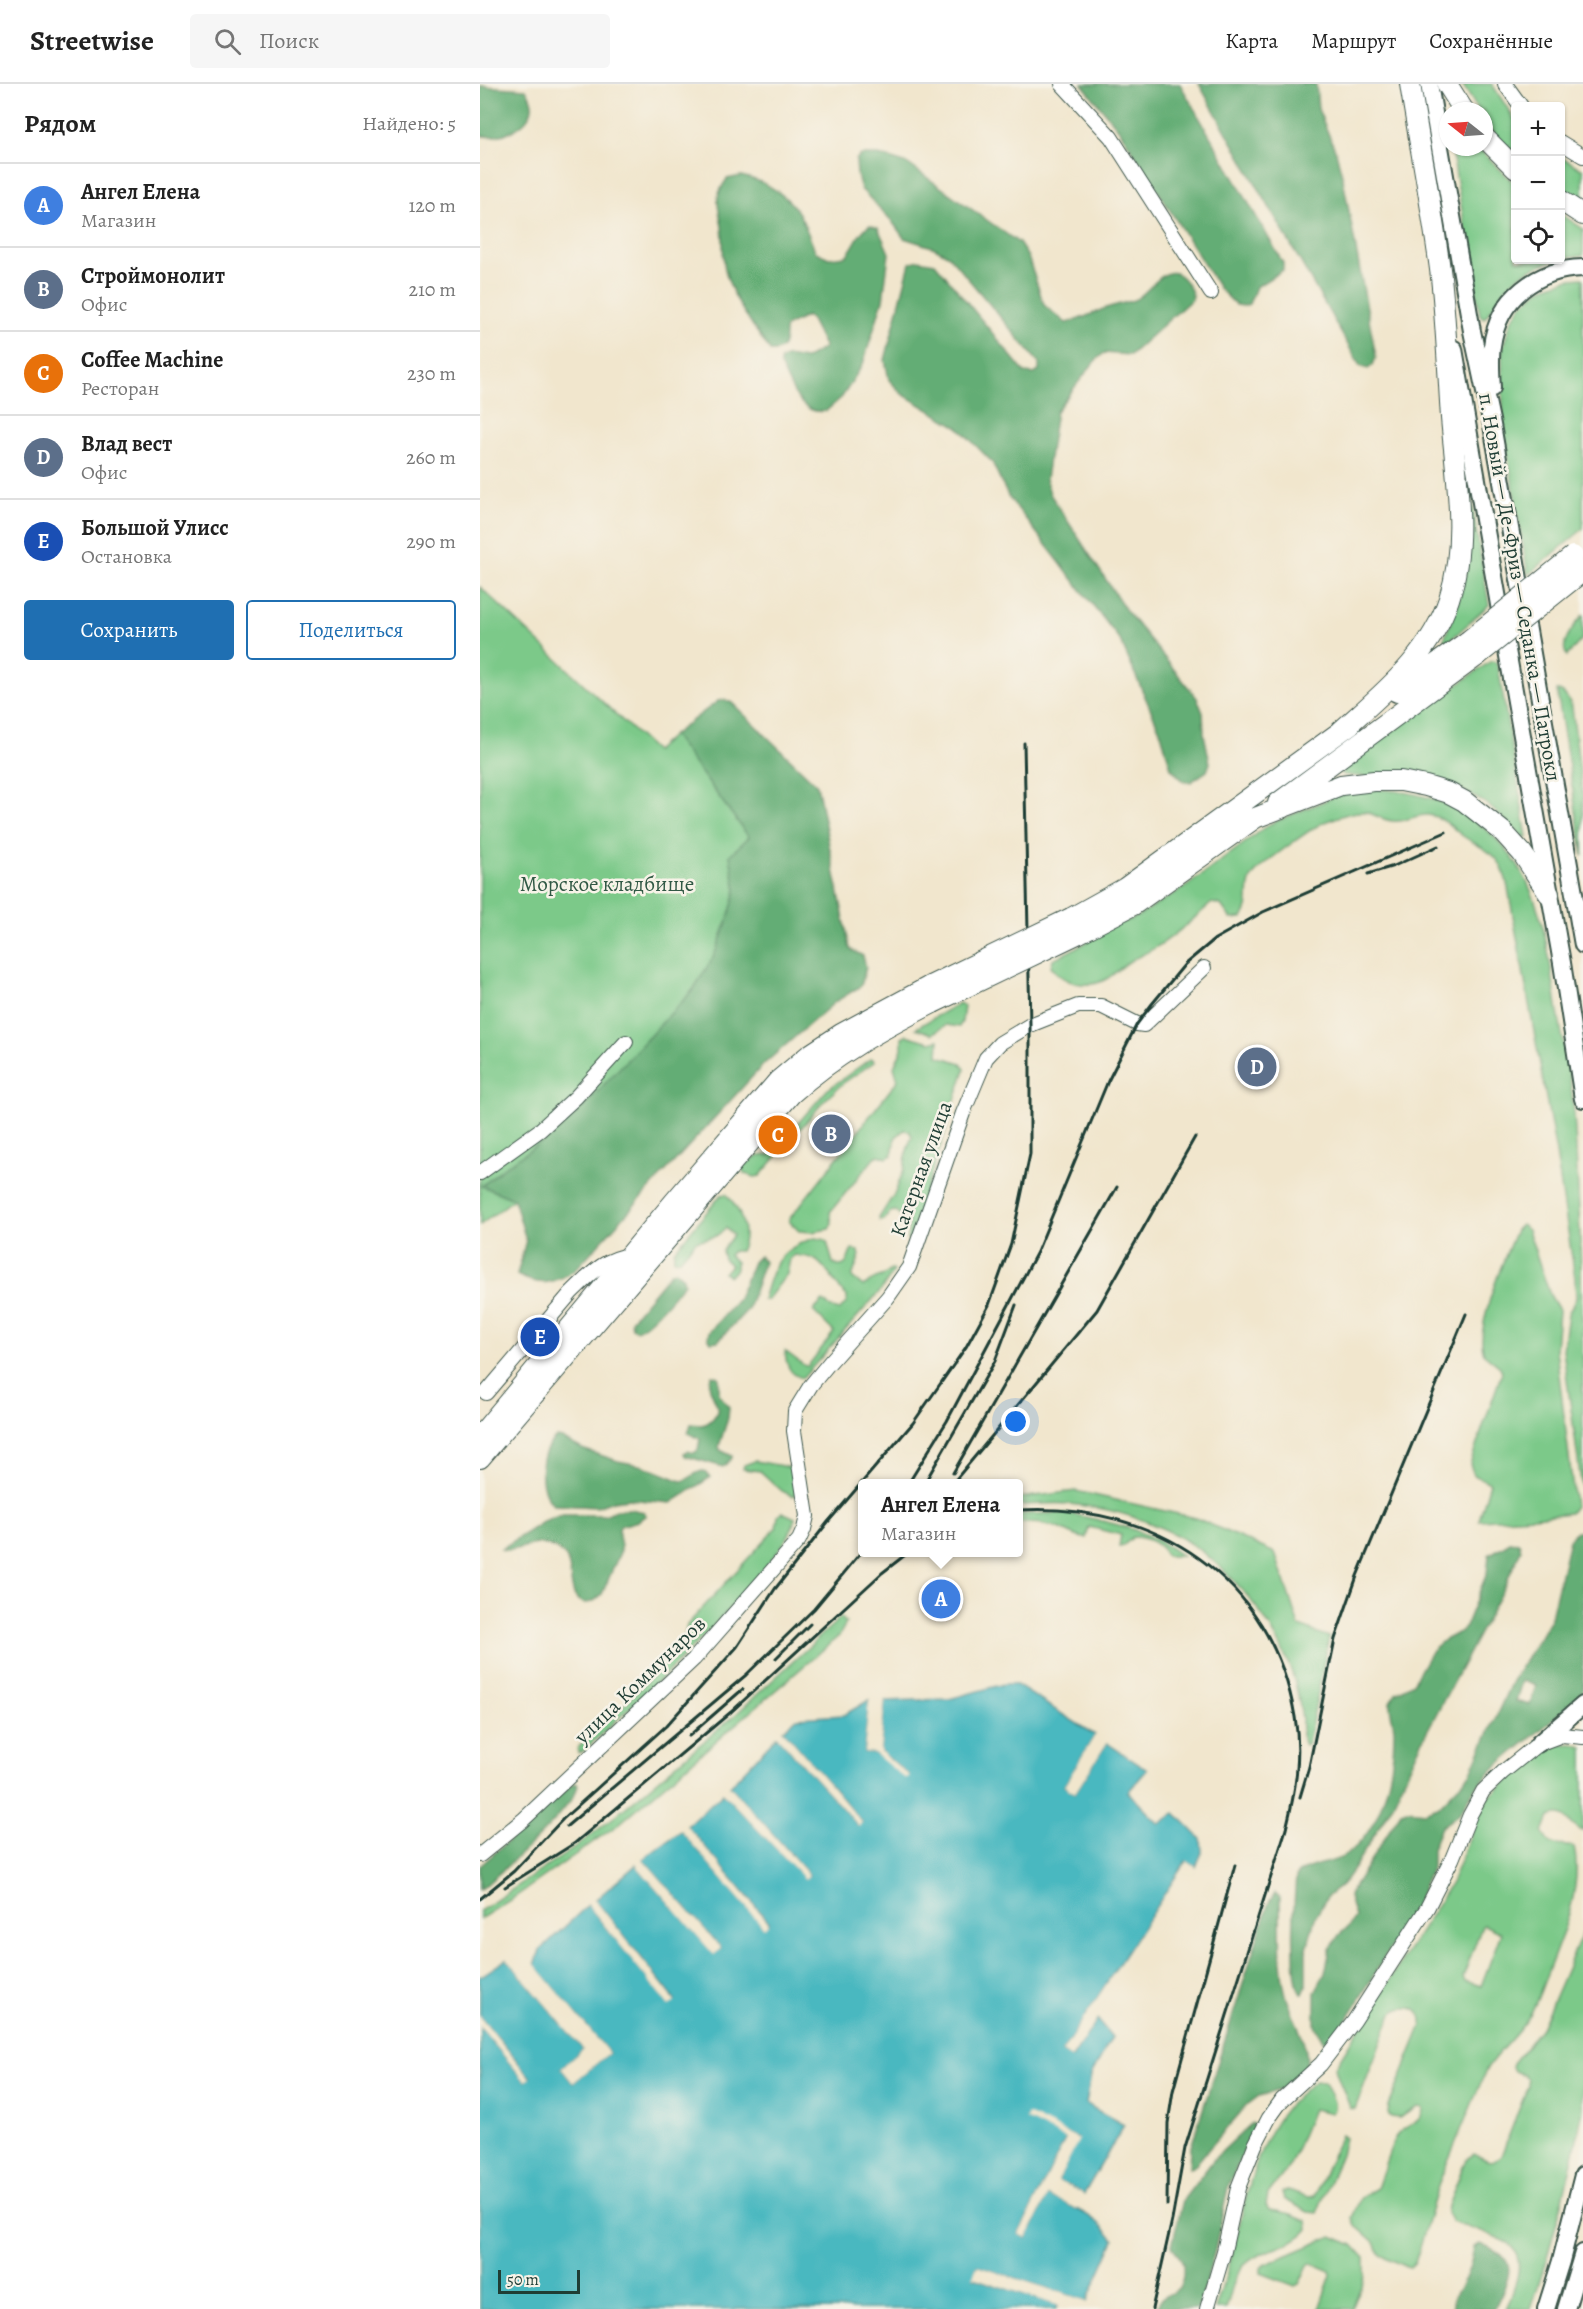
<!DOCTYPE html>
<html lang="ru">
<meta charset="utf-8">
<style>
:root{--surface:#fff;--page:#f6f6f6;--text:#222;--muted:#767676;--line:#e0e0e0;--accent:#1f6fb2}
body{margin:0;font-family:Alegreya,serif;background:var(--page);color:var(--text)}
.controls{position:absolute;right:18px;top:18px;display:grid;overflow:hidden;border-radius:6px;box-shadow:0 2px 4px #0004}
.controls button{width:54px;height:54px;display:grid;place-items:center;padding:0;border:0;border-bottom:2px solid var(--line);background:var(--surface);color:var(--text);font:30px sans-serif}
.compass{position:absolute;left:959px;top:18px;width:54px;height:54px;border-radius:50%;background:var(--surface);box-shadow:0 2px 4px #0004;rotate:287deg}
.scale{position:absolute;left:18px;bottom:15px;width:82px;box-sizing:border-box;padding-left:6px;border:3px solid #1f3d34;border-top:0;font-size:16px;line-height:21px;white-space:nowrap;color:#1f3d34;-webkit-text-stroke:4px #f7f3e8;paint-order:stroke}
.you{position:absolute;left:536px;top:1338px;width:21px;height:21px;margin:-15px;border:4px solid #fff;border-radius:50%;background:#1a73e8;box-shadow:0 0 0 9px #1a73e833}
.badge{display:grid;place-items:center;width:39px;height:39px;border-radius:50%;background:var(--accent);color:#fff;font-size:20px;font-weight:700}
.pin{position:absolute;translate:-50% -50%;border:3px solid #fff;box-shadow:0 2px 6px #0006}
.popup{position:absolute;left:378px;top:1395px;width:165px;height:78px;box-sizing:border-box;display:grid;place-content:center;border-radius:6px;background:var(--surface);filter:drop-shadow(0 2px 4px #0005);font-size:20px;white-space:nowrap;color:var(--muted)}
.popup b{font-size:22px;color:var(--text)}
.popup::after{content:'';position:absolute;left:50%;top:100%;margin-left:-12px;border:12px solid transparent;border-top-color:var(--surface)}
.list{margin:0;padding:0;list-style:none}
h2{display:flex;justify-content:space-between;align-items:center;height:78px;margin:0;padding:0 24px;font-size:26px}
h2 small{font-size:20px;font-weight:400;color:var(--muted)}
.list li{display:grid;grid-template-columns:39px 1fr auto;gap:18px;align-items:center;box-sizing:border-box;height:84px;padding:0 24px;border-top:2px solid var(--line)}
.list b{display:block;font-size:22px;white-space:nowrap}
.list p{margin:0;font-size:20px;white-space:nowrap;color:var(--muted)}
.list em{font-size:20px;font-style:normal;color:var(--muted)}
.actions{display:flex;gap:12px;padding:18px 24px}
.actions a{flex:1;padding:14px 0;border:2px solid var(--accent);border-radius:6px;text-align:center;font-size:21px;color:var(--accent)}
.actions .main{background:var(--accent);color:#fff}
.icon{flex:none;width:33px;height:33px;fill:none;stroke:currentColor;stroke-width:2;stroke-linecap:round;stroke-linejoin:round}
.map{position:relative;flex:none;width:1103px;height:2225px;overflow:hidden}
header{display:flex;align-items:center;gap:36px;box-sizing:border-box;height:84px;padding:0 30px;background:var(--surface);border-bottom:2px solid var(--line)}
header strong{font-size:28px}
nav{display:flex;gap:33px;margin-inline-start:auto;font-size:21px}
.search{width:420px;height:54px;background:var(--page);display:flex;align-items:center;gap:15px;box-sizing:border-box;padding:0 21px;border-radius:6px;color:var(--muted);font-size:22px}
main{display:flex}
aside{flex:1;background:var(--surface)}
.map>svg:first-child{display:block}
.green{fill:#7bc989;stroke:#4d835e;stroke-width:1.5;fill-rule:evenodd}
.forest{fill:#64ad75;stroke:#427554;stroke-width:1.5;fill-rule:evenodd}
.water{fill:#49b8c0;stroke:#347a7a;stroke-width:1.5}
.pier{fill:#f1e6cd}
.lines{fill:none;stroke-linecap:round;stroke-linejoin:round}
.minor-casing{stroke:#3e564b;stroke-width:16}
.major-casing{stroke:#3e564b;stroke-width:20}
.highway-casing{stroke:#3e564b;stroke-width:22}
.minor{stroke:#fff;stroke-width:14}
.major{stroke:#fff;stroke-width:16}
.highway{stroke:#fff;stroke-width:20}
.rail{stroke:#1f3d34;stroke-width:3}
.highway-bridge-casing{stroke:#3e564b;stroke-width:22;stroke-linecap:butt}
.highway-bridge{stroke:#fff;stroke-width:20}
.labels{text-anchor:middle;stroke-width:5;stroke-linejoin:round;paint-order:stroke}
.street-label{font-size:21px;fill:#1f3d34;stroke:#f7f3e8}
.park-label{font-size:21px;fill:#315945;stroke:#f7f3e8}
</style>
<header>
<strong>Streetwise</strong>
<div class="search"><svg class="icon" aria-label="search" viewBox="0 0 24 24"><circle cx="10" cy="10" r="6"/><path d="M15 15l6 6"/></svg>Поиск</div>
<nav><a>Карта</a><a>Маршрут</a><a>Сохранённые</a></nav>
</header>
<main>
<aside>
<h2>Рядом<small>Найдено: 5</small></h2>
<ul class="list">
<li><span class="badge" style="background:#3f7fe0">A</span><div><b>Ангел Елена</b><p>Магазин</p></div><em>120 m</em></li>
<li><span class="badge" style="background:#5c6f8a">B</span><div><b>Строймонолит</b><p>Офис</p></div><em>210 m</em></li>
<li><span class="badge" style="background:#e8710a">C</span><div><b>Coffee Machine</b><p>Ресторан</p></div><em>230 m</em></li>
<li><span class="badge" style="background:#5c6f8a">D</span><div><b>Влад вест</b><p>Офис</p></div><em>260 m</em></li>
<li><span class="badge" style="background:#1a4fb4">E</span><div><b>Большой Улисс</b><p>Остановка</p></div><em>290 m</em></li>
</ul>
<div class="actions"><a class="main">Сохранить</a><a>Поделиться</a></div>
</aside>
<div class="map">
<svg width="1103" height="2225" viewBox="0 0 1103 2225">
<rect width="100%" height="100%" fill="#f7f3e8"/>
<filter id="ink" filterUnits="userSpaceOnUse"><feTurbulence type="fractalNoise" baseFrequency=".0167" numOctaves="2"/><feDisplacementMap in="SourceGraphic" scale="12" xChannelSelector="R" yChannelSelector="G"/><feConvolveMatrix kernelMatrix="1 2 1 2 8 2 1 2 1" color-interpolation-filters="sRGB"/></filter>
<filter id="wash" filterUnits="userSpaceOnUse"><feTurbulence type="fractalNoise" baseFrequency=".008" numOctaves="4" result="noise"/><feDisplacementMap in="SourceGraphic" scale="24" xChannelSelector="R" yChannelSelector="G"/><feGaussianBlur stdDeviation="1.35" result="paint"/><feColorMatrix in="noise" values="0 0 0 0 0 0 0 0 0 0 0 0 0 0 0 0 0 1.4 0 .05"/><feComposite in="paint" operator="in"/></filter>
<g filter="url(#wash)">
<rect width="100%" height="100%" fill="#f1e6cd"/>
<path class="green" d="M982,0H1012L1035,36V69C1024,59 1004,44 1004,27H999Z
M971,63H997L1035,100L1036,176H1077C1058,181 1040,188 1027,203C1019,213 1013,226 1004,234L1000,231Z
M1080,72L1103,86V118L1081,102Z
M1081,130L1103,145V172L1081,174Z
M1103,194V445L1048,491L1023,343L1022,265L1032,235L1043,219L1064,203L1089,195Z
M989,402L1009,521L967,559L964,555C976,525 987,496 989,464C991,444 986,421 989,402Z
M0,503L175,667L193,651L269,753L250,771L256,806L249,833L234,873L213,906L102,1024L63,1057L23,1084L2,1102L34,1115L0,1141Z
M1103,531V554L1087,572C1078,559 1095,541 1103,531Z
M1011,577L1016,578L1018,582L1047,753H1043L1007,720L974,701L864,691L861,689L865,681Z
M1077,607C1084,607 1089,616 1092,623L1103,714V772Z
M894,705C952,708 995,725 1031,772C1063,813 1069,872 1077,922C1082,954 1090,987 1093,1020C1096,1048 1096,1077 1098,1106C1103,1208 1103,1311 1103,1413L1083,1266L1088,1230L1096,1214L1095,1194L1076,1069L1028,804C1021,768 1010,770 983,752C971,743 964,733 948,731C935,730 925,739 913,737C903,736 895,731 887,728C876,726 857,733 847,737C835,741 785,778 776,788C762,802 774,819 762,834L751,835L741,821L732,819C715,833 698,850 678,862C669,868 659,872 650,877C642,882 636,889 628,894C609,906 583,900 571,882L573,875L600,862L624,846L658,832L707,802L790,740L863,709Z
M479,919L484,922L482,938L479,943L466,941L452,950L436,944Z
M426,951L450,958L459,956L458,972L481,979L485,985L431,1154L429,1156L427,1155L429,1138L415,1127L410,1128L404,1136L400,1137L399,1134L415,1109L424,1085L427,1066L432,1052L429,1047L424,1046L415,1054L412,1071L407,1074L399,1071L395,1073L350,1128L352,1139L349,1145L332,1148L319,1147L309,1137L310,1134L418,996L414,983L422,965V953Z
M390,975H393L394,978L362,1000L344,1017L280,1092L275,1093L264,1090L262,1084C272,1074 276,1071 290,1071L347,1006Z
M246,1110C260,1124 270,1148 260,1167H253L249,1171L256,1178V1185L250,1192L244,1189L251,1181L244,1175L242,1167L253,1151L246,1144L236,1152L216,1157L200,1175L194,1176V1167L241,1111Z
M1041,1141L1048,1146L1070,1211L1079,1226L1076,1266L1095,1422L1090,1429L1054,1433L999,1436L1010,1399L994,1391L990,1380L1022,1288L1020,1283L1004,1270C994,1243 1025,1173 1036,1146Z
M335,1154L343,1155L347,1158L353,1179L358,1182C369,1183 367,1173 372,1166L378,1167L380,1171L372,1193L383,1202L396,1194L405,1191L412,1185L414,1187L401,1206L323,1294C309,1291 306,1280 305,1267L325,1282H328L354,1248L333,1227L343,1217L355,1226H360L367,1218V1212C354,1201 348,1183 334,1175C330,1173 321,1172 315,1171L310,1175L307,1190L287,1216H283C293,1181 298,1165 335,1154Z
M275,1377L313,1384L318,1410L312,1412L302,1407L280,1387L263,1385L264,1381Z
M596,1407L716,1434L795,1469L819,1542L849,1553L828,1659L825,1661C820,1654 822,1643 822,1635C820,1619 816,1600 811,1586C791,1531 739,1470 686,1446C656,1432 622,1423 589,1420C573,1418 555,1421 539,1421V1414Z
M302,1428L315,1434C310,1457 293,1473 278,1491C225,1556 163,1612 102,1668L98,1669V1664L103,1658L142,1623L203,1561L207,1541L296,1444L298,1432Z
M587,1429C632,1439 665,1444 702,1472H686C681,1459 666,1453 653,1453L644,1461L639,1462L641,1451L609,1443L606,1454C595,1454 588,1447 578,1444C565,1439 552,1439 539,1439L540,1430Z
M361,1533L366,1539L359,1552L139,1740L35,1813L0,1835V1827L96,1763L134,1733L254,1632Z
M1081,1660H1093L1103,1663V1747C1088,1744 1090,1725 1069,1733L1063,1748C1070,1767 1078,1759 1094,1763C1103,1804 1083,1849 1068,1887C1062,1902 1057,1920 1048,1934C1037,1952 1019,1966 1007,1984L960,2096L935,2179L930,2184L926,2183L901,2171L893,2157L875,2141L872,2134L881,2113L897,2104C903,2090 909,2062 918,2050C926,2040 943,2040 943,2024L938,2023L919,2034L911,2033L908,2030L909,2022L942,1941C944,1923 924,1919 912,1929L875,2025L870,2024C867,2013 856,1993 855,1983L971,1799L998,1733L1009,1713L1062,1667ZM1004,1841L1021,1849L1001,1902L985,1897L983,1893L1002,1842Z
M1103,1848V2024C1091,2092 1072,2159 1051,2225H1026C1056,2157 1030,2158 972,2138L967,2129L968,2122L986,2075L994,2070C1004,2075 1012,2081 1021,2072L1048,2002V1995L1044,1991L1034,1987L1032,1983L1034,1978L1061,1944Z
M835,1997L845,1998C849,2007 859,2021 852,2029L833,2025L810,2081L788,2110L786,2121L789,2126C804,2127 814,2130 827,2137L828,2145C810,2167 774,2163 758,2189C752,2200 750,2214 746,2225H735C741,2206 748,2187 753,2168C765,2119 775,2057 811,2019C818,2011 827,2004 835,1997Z
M861,2051L865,2054L861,2070L837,2129L828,2128L804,2115L802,2108L808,2106L829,2113L835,2112Z
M852,2152L873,2161L885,2174V2192L872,2225H839L851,2191L850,2187L831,2179L828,2181L819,2200L815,2202L781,2189V2184L784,2181Z"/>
<path class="forest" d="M602,0H700L803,179V186L776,203L769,220L764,222L756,221L739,204L640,47Z
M719,0H836L838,25L856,68L863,95L896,273L893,281L888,285L880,282Z
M0,2L46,5C49,11 53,16 52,24C49,44 17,57 0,51Z
M381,71H399L428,80L539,159L548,173L564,221L586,239C601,236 612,229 626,224C635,221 645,219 654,216C671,209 687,171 706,198C710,204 713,208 712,215L650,271L624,269L615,277L576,327L566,395L570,410L645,525L717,614L723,629L724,650L730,679L727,687L711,698L703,697L691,684L681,649L640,556L528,412L512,378L478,343L422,310L409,296L405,276L430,179L438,176L455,179L545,289L554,290L559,287V279L469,172L455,164L424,154L411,136L381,105L377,91L376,76Z
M261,92C282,96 303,108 316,125C325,137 329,155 336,168L349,174L366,172C376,161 377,149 390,141L398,144L409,169L403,216L383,280L362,313L346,327C319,332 311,301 300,281V277C308,268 315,275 325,275L343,265L344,262L331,236L327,232L307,242L305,244C305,256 306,269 290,267C273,241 252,216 245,185C242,171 244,157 242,143C239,120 232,116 247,95Z
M245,616L252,619L337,701L370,865L383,872L386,883L381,902L355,918L284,980L95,1186C75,1200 60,1203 37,1191L46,1156L34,1115L2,1102L23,1084L63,1057L102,1024L213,906L234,872L249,833L256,806L250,771L269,753L193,651L238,617Z
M279,1172L284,1178L268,1225L238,1257L231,1258L228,1253L229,1248L258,1215L273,1178Z
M195,1187L203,1194L204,1199C195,1210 168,1245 155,1246L152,1244L151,1236L191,1188Z
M232,1291L239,1293V1310L249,1323L248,1334L239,1362L240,1366L252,1372V1374L243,1383L205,1372L204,1369L208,1367L214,1369L218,1366L220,1355L208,1349L211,1340C214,1340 217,1341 220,1341C229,1341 239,1331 237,1322C234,1310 225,1304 232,1291Z
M77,1353L82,1354L102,1365L138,1377L164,1382L201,1397C210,1396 214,1388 223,1387L231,1393L191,1419L148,1415L133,1417L117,1423L74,1421C56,1407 58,1365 77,1353Z
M150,1425L164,1428L166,1431L158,1437L140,1442C136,1452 142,1457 141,1466L122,1510C117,1515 113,1519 106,1519C85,1518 95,1482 84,1471C60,1447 38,1471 21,1465L66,1436L83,1431H125L136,1426Z
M1096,1447H1103V1606L1093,1619L1018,1681L995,1704L980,1729L961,1743L952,1765V1782L936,1821L868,1934L850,1956L843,1957L835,1941V1908L845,1889L850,1865L859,1851L869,1842L875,1833L869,1813L870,1809L921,1728L928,1726L944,1728L958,1723L990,1690L1032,1597L1070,1537L1089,1456ZM1042,1597L1056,1601L1050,1621L1036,1617Z
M1030,1458L1039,1459L1041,1466L1025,1501L945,1651L912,1722L874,1784L862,1801L847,1813L835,1834L826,1868V1903L823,1910H821C810,1895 814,1814 816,1793C826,1779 851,1781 866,1771C901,1746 914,1691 914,1649C915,1639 909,1628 910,1618L916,1609L933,1599L952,1566L964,1556L978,1549L985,1543L1007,1489L1009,1471Z
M96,1699L98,1701C94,1726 21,1788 0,1806V1782L92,1700Z
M795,1809L800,1813C801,1845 798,1881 806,1911C811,1930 831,1964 826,1982L800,2006L779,2012L767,2021L713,2083L709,2084L710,2066L789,1818Z
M772,2039L774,2041V2044L748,2103L735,2166L718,2225H677C682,2201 706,2219 703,2181C702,2171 693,2169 692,2161L703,2116L735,2074Z
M1000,2160C1042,2174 1030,2192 1014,2225H972C972,2211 974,2213 981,2202C988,2191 992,2176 994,2163Z"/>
<path class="water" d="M524,1600H535L615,1651L584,1702L595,1709L627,1659L667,1686L648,1708L679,1740L695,1729L721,1755L722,1768L716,1783L706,1777L582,1968L592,1974L617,1935L632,1953L611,1991L606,2020L644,2041L604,2110L578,2097L598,2054L546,2034L586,2054L539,2150L547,2154L568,2111C591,2122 620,2134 634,2156L607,2217L497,2182L494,2194L577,2221L576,2225H0V1943L45,1997L50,1993L0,1932V1893L27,1875L103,1965L81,1984L93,1999L129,1969L55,1881L60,1866L108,1821L189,1921L195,1916L115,1816L156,1781L234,1870L241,1864L163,1775L201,1747L284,1843L289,1838L207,1742L243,1709L325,1794L329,1791L250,1702L297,1652L378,1741L382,1738L303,1646L317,1634L364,1631L389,1616L384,1668L394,1669L429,1691L400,1667L405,1617L469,1615Z"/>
<path class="pier" d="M389,1616H392L387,1665L397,1667L402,1617H405L400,1667L430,1692L426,1695L394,1669L384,1668Z
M303,1646L382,1738L379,1742L297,1652L300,1650L357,1714L301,1648Z
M615,1651L618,1653L588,1701L594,1705L624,1657L627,1659L595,1709L584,1702Z
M250,1702L329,1791L325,1795L243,1709L245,1707L321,1786L248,1704Z
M207,1742L289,1839L284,1844L201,1747L203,1745L284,1839L205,1744Z
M163,1775L241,1864L234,1871L156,1781L158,1780L234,1866L237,1864L161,1777Z
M707,1777L716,1783L714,1785L707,1781L586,1967L590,1970L614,1933H618L591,1974L582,1968Z
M115,1816L195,1917L189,1922L108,1821L111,1819L190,1917L191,1916L112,1818Z
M30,1873L106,1964L105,1967L85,1984L94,1995L125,1969L53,1883V1878L129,1969L93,1999L81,1984L103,1965L27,1875Z
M0,1932L50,1994L45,1997L0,1943V1940L46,1993L0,1937Z
M548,2030L599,2055L578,2097L604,2110L603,2113L575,2097L595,2056L589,2053L543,2149L546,2150L567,2108L598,2122L597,2125L568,2111L547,2154L539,2150L586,2055L546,2035Z
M497,2182L607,2217L606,2220L499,2186L497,2191L577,2218L579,2222L493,2193Z"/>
</g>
<g filter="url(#ink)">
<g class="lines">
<defs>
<path id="minor" d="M582,0L631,53L731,209
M1025,0L1041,22
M1080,58L1103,72
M0,1089L60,1046L96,1013L146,958
M6,1309L91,1209C111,1190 123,1175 151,1171
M0,1771L43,1736L214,1575L319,1456L324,1445L327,1432L314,1347L315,1327L331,1301L350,1278L408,1213L429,1183L483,1029L506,974L520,959L550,941L598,922H621L657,940L664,941L724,884
M727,2225L744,2167L758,2104L775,2061L789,2034L802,2016L841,1980L874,1937L947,1824L972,1775L990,1731L1003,1707L1023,1688L1058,1660L1082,1651L1103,1653"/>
<path id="major" d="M949,0L992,247L1012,341L1103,861
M974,265L1082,879L1103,1015
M1012,304C1011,290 1010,275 1012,262C1018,214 1057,185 1103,184
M1058,1660L1103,1621
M1066,2225L1081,2177L1103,2091
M1086,2225L1103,2169"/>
<path id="highway" d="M967,0L984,27
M1004,53L1036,85
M1080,116L1103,131
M917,608L988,557
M861,647C904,608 950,572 969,515C988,457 976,393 971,334C968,287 966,240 961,193C953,129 940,64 930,0
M798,719L997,572
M591,834L645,804L871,640
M597,850L653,821L775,734L861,701L894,697H921L946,702L969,709L984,717L1022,747L1042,769L1069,810
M0,1352L194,1118L298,997L329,971L361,950L450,902
M0,1374L311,1010C356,970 400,946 453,919"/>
</defs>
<use href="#minor" class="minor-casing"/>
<use href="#major" class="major-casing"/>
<use href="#highway" class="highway-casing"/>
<use href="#minor" class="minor"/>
<use href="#major" class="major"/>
<use href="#highway" class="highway"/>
<path class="rail" d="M888,790L914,782L958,762
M473,1389L637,1103
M428,1400L467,1337L557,1168L628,997L657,940L672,920L705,880L735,855L783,828L966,748
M444,1400L515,1277L536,1221
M472,1400L617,1226L715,1053
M539,1426C675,1418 792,1494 815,1633C822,1671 815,1709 806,1745L705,2064L692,2136L672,2225
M296,1574L330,1540
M209,1652L263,1605
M820,1713L829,1683L855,1555L877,1492L986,1230
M87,1742L266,1591L334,1525L383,1466
M25,1803L95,1759L251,1628L402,1489L429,1468
M0,1815L34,1787L83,1735L186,1642L257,1563L295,1505L348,1438L433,1339L486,1263L509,1221L531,1160L550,1070V941L544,659
M687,2121L688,2039L693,2007L755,1781"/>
<defs>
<path id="highway-bridge" d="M988,557L1093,472
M997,572L1102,488
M450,902L591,834
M453,919L597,850"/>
</defs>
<use href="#highway-bridge" class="highway-bridge-casing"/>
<use href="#highway-bridge" class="highway-bridge"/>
</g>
</g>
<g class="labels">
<g class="street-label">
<text transform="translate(1040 503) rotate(80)" y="7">п. Новый — Де-Фриз — Седанка — Патрокл</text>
<text transform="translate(441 1085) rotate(-70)" y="7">Катерная улица</text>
<text transform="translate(160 1596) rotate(-44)" y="7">улица Коммунаров</text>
</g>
<g class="park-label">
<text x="127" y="807">Морское кладбище</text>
</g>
</g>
</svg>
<div class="controls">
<button>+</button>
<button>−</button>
<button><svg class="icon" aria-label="locate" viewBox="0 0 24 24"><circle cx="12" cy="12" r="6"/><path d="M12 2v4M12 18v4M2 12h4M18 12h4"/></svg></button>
</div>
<svg class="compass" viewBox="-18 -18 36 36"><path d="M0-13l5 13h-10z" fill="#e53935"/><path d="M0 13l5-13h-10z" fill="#767676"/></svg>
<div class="scale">50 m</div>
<div class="you"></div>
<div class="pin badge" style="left:461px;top:1515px;background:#3f7fe0">A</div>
<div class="popup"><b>Ангел Елена</b>Магазин</div>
<div class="pin badge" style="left:351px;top:1050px;background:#5c6f8a">B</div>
<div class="pin badge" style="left:298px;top:1051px;background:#e8710a">C</div>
<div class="pin badge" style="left:777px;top:983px;background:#5c6f8a">D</div>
<div class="pin badge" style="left:60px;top:1253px;background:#1a4fb4">E</div>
</div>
</main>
